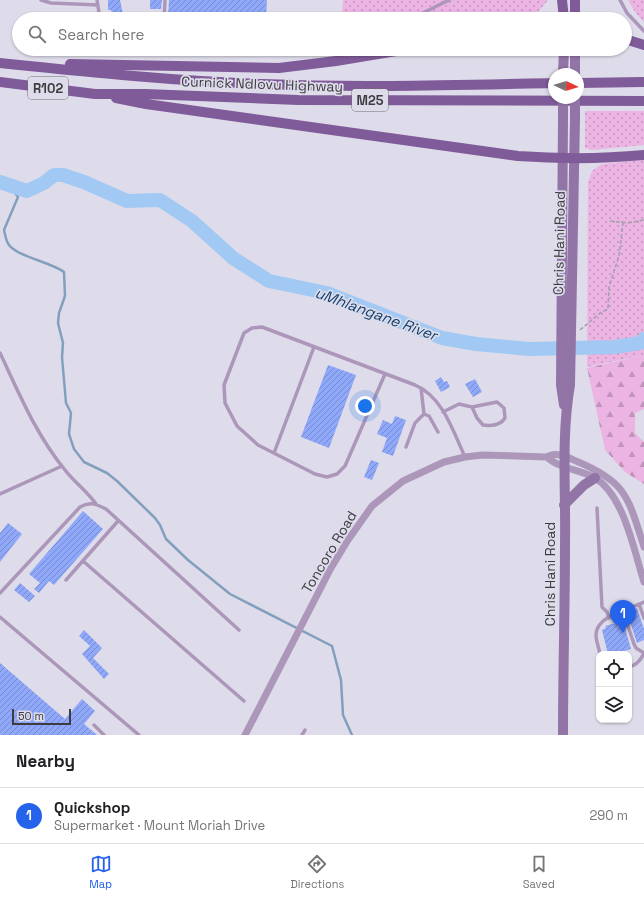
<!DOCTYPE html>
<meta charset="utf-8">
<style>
:root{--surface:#fff;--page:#f6f6f6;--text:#202124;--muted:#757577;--line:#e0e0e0;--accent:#2563eb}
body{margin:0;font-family:"Space Grotesk",sans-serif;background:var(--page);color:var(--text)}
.controls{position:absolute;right:12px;bottom:12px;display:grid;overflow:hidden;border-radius:8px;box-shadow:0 1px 3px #0004}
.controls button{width:36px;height:36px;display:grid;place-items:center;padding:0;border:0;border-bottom:1px solid var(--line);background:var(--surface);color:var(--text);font:20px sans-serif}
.compass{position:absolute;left:548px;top:68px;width:36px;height:36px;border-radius:50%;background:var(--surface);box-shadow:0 1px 3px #0004;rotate:94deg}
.scale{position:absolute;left:12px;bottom:10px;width:59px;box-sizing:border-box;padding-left:4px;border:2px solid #3c3c41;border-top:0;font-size:11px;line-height:14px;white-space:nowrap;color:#3c3c41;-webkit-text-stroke:3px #dedcea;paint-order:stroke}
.you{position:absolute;left:365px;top:406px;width:14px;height:14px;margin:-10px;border:3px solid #fff;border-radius:50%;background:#1a73e8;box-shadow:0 0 0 6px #1a73e833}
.badge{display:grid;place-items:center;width:26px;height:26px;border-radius:50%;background:var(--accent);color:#fff;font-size:13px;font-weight:700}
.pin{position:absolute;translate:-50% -33px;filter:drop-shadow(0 1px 2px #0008)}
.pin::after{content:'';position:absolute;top:21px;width:14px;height:12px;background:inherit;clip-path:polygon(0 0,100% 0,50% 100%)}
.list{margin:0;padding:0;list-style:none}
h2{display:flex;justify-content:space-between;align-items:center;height:52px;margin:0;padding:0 16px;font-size:17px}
h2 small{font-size:13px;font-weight:400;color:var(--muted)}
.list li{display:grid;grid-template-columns:26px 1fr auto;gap:12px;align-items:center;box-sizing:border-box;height:56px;padding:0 16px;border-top:1px solid var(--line)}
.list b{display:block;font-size:15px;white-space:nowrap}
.list p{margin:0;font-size:13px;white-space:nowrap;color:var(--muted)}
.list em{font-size:13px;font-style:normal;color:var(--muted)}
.icon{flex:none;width:22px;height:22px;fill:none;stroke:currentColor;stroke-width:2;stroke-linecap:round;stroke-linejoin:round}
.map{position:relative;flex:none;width:644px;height:735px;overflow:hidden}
.search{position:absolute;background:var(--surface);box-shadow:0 1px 3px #0004;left:12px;right:12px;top:12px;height:44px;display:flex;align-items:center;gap:10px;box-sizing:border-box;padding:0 14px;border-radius:22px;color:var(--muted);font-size:15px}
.sheet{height:108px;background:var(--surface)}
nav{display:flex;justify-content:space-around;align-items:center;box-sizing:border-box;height:56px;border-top:1px solid var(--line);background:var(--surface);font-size:11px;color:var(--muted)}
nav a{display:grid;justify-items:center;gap:2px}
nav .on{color:var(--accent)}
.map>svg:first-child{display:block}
.grass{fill:url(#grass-dots)}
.forest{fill:url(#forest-firs)}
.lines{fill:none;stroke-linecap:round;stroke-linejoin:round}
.stream{stroke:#839fbe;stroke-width:2.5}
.river{stroke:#a1c9f3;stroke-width:14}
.building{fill:url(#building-hatch)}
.path{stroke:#a09faa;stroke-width:1.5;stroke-dasharray:4 2;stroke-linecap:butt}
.lane{stroke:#ac97ba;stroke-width:3.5}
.street{stroke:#ac97ba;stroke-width:7}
.secondary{stroke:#9274a7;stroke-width:10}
.primary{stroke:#805b99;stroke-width:10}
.secondary-bridge{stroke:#9274a7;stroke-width:10}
.labels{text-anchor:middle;stroke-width:3.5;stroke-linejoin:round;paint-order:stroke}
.shield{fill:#dedcea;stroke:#6d6c74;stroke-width:1}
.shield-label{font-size:13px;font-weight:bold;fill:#3c3c41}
.street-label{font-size:14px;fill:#3c3c41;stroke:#dedcea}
.water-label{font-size:15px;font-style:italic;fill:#0f3f6b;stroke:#dedcea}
</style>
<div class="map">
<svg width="644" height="735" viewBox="0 0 644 735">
<defs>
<pattern id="grass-dots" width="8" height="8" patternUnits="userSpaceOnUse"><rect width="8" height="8" fill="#ebb4e3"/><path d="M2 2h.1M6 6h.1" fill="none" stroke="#c094ba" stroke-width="1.8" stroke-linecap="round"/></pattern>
<pattern id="forest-firs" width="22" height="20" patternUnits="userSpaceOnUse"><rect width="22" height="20" fill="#ebb4e3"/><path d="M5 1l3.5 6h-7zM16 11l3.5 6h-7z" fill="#c094ba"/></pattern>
<pattern id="building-hatch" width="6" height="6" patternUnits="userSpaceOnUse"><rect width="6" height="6" fill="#90a8f9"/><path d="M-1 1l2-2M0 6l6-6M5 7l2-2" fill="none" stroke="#778acb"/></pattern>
</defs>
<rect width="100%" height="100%" fill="#dedcea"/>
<path class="grass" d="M343,0H548L539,11L497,19H342Z
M628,0H644V22L635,12Z
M585,111H644V145L592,150L585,148Z
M644,160V355L587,367L588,182L592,171L602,164Z"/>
<path class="forest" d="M644,355V409L635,413V433L644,442V484L625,472L605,450L587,368Z"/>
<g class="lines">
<path class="stream" d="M9,185L18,197L4,230C5,234 6,241 9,245C18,257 51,262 64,272L65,296L59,313L58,323L63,343L62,357L66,403L71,413L69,434L74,449L84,462L107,473L117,481L155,518L160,525L166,539L188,560L230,594L332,646L341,680L343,715L352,735"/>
<path class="river" d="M0,182L27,191L44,183L54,175H63L84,182L127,201L160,200L192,221L233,258L269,281L327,293L442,338L476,344L529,349L615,347L640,343L644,339"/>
</g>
<path class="building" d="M108,0H120L123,14L113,16L111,10H108Z
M150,0H162L161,9H150Z
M169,0H267L266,19L168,16Z
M328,365L356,375L329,448L301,437Z
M441,377L444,382L447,381L450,387L441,392L435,381Z
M475,379L482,392L473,397L465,384Z
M395,416L406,420L393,456L382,452L387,438L377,434L383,420L392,424Z
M371,460L379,463L372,480L364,477Z
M83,511L103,529L54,585L49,581L39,593L34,589L40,583L29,574Z
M8,523L22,534L0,562V533Z
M20,583L35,596L29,602L14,590Z
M637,608L644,629V640L637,643L629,619L631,618L629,611Z
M623,621L631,649L615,654L612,652L608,654L602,630L606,628L605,626Z
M84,630L102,648L93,658L109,674L104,679L82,654L90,646L79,636Z
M0,663L65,719L82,699L95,711L84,724L97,735H0Z"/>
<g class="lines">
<path class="path" d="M610,221L628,223L644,220
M580,330L600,313L608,309L609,287L619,256L623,222"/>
<path class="lane" d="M41,0L51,3L98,5
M97,0L100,19
M620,0L627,13L644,31
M164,19L165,0
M411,19L449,0
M0,353C19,393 36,435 65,470C74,482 87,491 96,504
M385,374L345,466L337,474L327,477L315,474L258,445L237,426L225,403L224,385L244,333L252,328L262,327L415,385C443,397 453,431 465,457
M443,412L459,404L472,407L497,402L504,408L505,418C500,426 490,426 483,425L477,418L472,407
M424,414L429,416L438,432
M406,447L415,423L424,414L421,388
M274,453L314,347
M0,494L62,466
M597,508L602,607L607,612L609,618
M83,561L244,701
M66,580L118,521
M0,593L80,507C90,501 96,504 106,509L239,630
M639,604L644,618
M623,611L634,644L636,648L644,653C641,660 637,665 629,667
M0,617L139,735
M600,654C599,648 596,641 596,635C596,615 630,609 644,602
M94,725L104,735
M302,735L305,730"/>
<path class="street" d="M547,457C559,469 580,469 595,478C624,495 634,551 644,582
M245,735L331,568L348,540L372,506L403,481L444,462L465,457L482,455L547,457C556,451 567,457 576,461C627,482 628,497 644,547"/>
<path class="secondary" d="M563,74L564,49
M575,74V49
M563,119L561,385L564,405
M564,505L584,485L595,478
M563,735C563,671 565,607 565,543C566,490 561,437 570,385L575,118"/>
<path class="primary" d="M562,0L564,19
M575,0V19
M625,39L644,45
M0,63C88,72 175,81 263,84C360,88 457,85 554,83
M70,64L279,68L336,61L408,49
M0,82L95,94H145L298,100L644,101
M578,83L644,82
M116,98L146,104L518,156C560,159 602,159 644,155"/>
<path class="secondary-bridge" d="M575,118V98
M563,119V98"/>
</g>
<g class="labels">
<g class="shield">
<rect x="28" y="77" width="40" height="22" rx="3"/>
<rect x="352" y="89" width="36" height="22" rx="3"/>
</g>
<g class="shield-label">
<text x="48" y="93">R102</text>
<text x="370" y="105">M25</text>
</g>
<g class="street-label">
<text transform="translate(262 84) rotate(2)" y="5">Curnick Ndlovu Highway</text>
<text transform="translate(559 243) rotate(-89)" y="5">Chris Hani Road</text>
<text transform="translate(329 552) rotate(-59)" y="5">Toncoro Road</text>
<text transform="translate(550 574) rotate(-90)" y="5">Chris Hani Road</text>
</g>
<g class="water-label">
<text transform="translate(376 314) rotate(20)" y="5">uMhlangane River</text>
</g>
</g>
</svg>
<div class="controls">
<button><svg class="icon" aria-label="locate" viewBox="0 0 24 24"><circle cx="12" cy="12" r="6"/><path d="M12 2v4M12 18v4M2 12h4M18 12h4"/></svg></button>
<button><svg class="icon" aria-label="layers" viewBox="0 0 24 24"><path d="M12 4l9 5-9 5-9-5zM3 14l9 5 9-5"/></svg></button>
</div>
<svg class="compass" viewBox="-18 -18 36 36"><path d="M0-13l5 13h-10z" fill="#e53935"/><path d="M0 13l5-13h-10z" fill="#757577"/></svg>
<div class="scale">50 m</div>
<div class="you"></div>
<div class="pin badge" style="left:623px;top:633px">1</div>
<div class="search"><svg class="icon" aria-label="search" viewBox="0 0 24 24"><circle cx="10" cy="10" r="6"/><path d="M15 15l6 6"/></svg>Search here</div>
</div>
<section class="sheet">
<h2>Nearby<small></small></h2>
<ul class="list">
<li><span class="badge">1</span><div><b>Quickshop</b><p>Supermarket · Mount Moriah Drive</p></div><em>290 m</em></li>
</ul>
</section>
<nav>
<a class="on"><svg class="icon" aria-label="map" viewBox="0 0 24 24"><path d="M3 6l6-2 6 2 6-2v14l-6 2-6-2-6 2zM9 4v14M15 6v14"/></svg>Map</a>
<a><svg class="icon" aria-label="directions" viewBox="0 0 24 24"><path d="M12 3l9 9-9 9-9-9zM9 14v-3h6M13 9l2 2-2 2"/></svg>Directions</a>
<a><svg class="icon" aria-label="saved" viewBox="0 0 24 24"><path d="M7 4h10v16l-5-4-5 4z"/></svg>Saved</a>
</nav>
